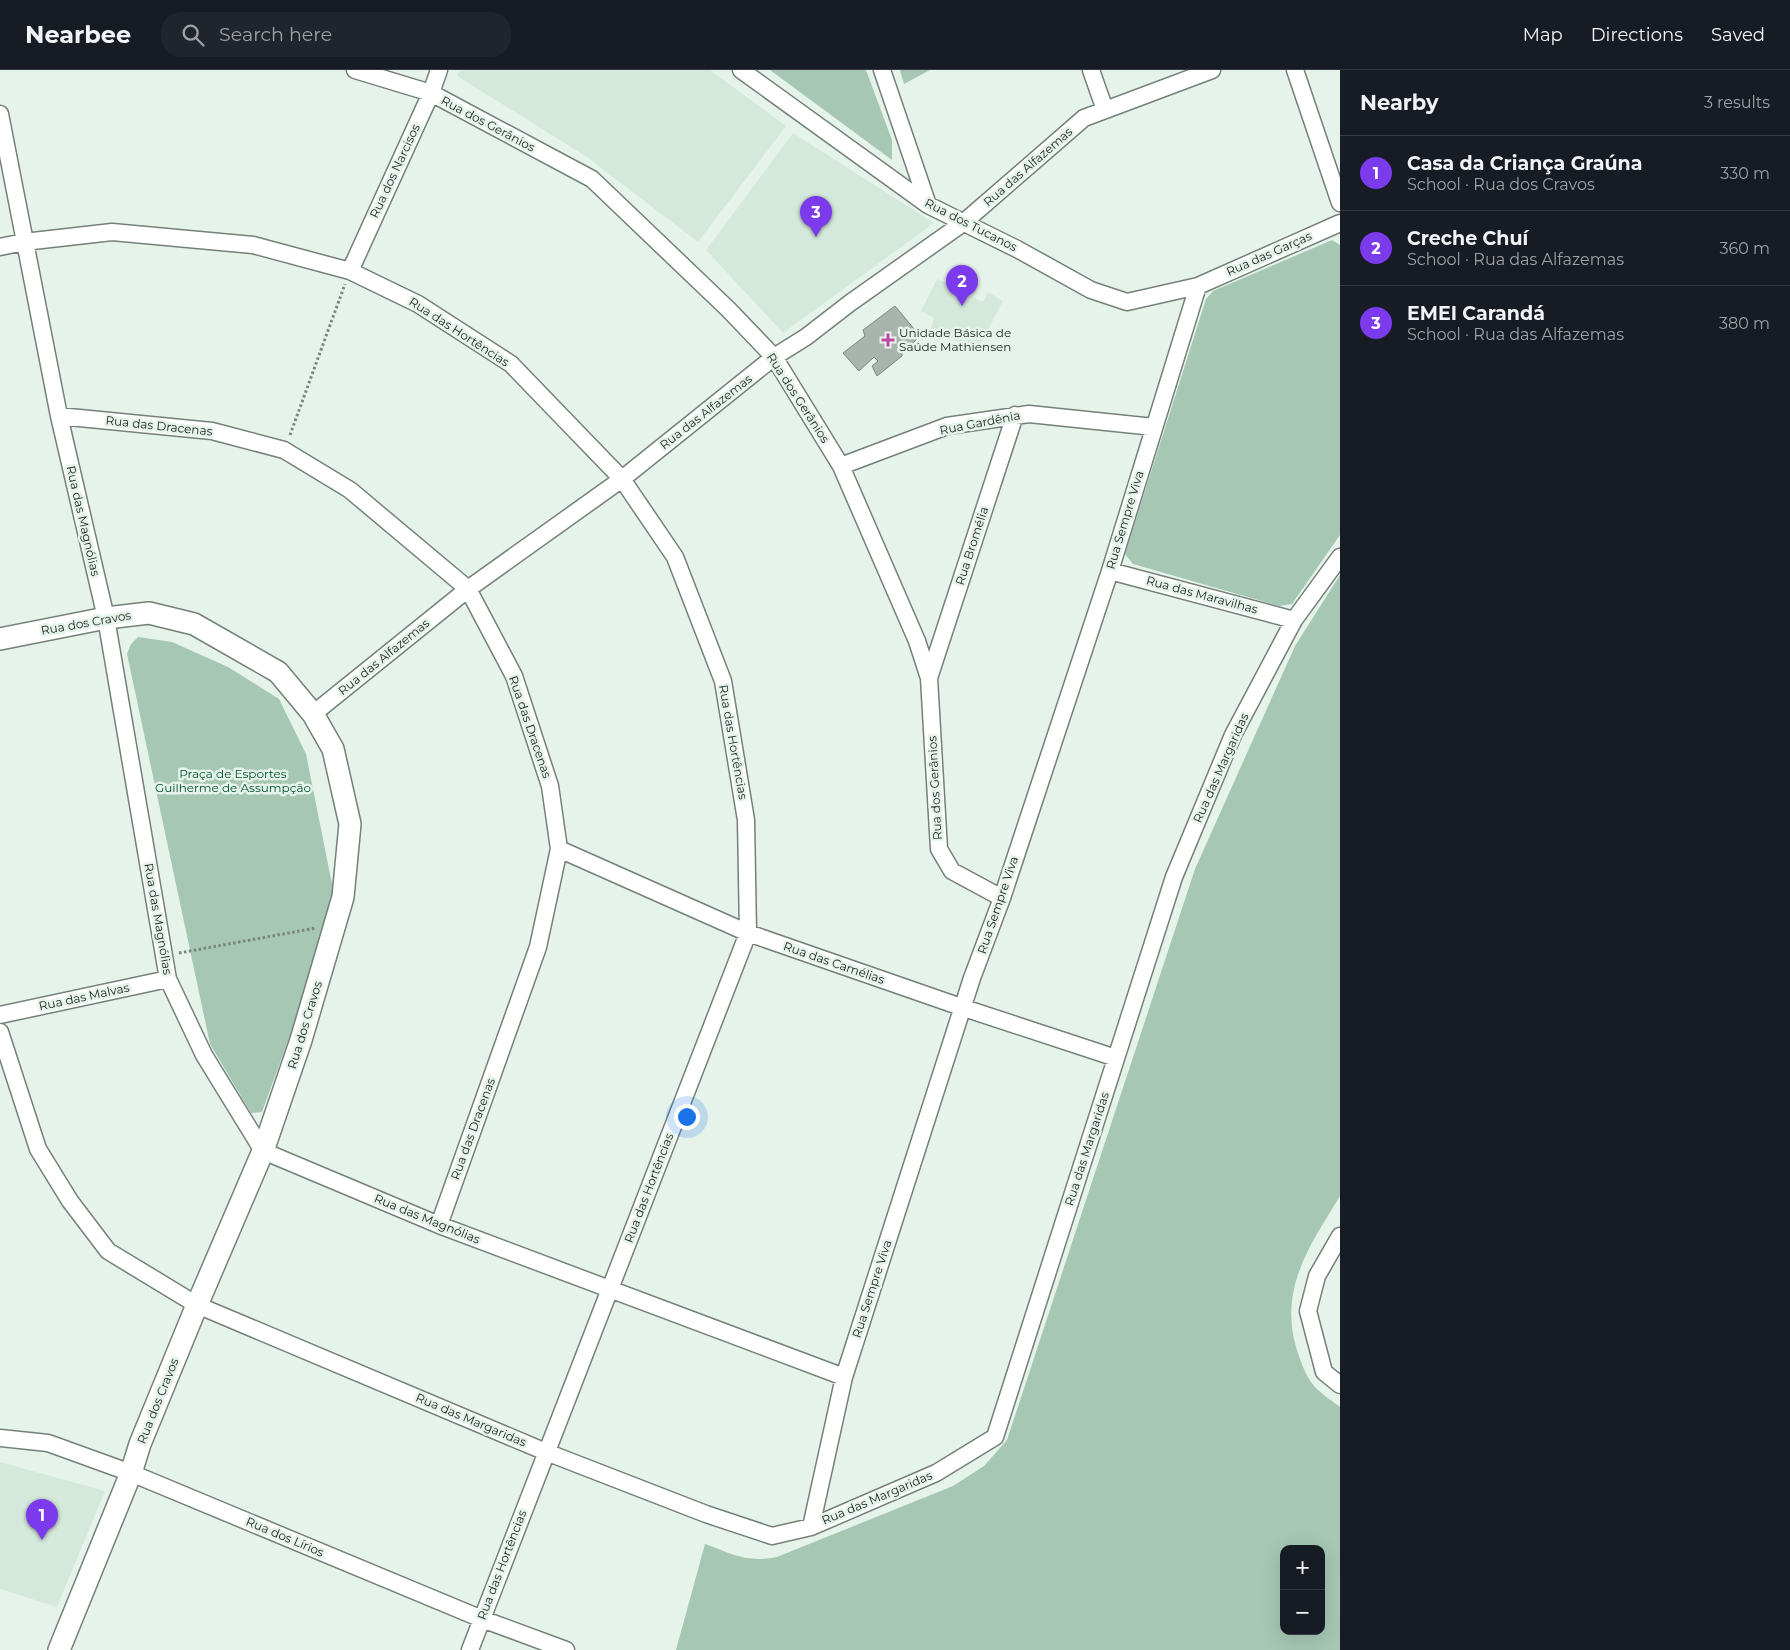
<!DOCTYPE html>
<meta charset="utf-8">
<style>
:root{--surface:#171b24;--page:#20242c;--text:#f1f3f6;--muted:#9ea1a6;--line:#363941;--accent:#7c3aed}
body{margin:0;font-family:Montserrat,sans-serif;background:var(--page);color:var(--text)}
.controls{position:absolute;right:15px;bottom:15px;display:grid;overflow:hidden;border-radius:10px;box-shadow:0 5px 20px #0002}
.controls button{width:45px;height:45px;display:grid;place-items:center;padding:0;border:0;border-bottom:1px solid var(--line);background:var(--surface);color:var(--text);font:25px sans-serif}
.you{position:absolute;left:686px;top:1046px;width:18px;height:18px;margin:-12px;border:4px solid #fff;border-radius:50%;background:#1a73e8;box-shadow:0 0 0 8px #1a73e833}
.badge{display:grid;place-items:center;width:32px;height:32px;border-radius:50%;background:var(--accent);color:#fff;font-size:16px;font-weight:700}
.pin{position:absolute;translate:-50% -41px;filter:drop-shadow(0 1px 2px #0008)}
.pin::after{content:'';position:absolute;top:26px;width:18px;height:15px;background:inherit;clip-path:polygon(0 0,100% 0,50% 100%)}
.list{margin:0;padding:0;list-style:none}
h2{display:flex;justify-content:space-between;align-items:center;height:65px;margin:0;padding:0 20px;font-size:21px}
h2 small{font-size:16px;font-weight:400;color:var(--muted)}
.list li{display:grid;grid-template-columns:32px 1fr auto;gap:15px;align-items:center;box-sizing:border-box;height:75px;padding:0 20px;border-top:1px solid var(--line)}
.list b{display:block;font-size:19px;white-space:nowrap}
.list p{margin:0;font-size:16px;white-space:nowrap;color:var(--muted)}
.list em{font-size:16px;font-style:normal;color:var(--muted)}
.icon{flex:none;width:28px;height:28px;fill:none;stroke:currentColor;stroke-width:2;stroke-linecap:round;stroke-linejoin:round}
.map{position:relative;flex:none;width:1340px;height:1580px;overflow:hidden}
header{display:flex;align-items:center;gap:30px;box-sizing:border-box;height:70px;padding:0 25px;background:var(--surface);border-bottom:1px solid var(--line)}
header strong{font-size:24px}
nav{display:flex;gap:28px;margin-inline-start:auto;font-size:18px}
.search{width:350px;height:45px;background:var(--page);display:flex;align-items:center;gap:12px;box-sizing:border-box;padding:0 18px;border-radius:20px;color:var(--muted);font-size:19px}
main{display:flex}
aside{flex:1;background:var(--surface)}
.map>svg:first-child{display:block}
.built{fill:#d4e9dc}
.green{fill:#a5c7b3;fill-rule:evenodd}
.building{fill:#a8b4ad;stroke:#7b8780}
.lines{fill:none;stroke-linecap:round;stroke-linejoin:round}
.minor-casing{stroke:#748079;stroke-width:19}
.tertiary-casing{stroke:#748079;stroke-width:24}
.path{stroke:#7c857f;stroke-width:3;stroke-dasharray:2.5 2.5;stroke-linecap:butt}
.minor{stroke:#fff;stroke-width:16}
.tertiary{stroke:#fff;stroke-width:21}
.poi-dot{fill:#bd48a0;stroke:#e6f3ea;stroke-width:2}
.labels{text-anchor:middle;stroke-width:5;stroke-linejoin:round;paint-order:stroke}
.street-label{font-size:12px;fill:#222724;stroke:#e6f3ea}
.poi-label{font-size:12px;fill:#222724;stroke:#e6f3ea;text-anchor:start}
.park-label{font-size:12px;fill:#005131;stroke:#e6f3ea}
</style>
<header>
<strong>Nearbee</strong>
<div class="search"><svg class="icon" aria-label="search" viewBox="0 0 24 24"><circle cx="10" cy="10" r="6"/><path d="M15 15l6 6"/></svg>Search here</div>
<nav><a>Map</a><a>Directions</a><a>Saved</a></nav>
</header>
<main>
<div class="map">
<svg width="1340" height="1580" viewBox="0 0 1340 1580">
<rect width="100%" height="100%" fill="#e6f3ea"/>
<path class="built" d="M460,0H710L786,56L698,172L587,87L457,6Z
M793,63L934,153L783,263L706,180Z
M961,197L977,209L969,225L983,232L988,222L1003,231L976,283L967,279L965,284L958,281L961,274L948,267L943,270L930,263L934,248L921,241L937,209L952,214Z
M0,1392L105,1421L57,1537L0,1519Z"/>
<path class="green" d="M770,0H866L892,70V90Z
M900,0H930L904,14Z
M1332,170L1340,175V465L1292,534L1279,536L1133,494L1125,484L1206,229L1213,221Z
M1340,505V1126C1311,1174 1279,1217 1296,1277C1300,1289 1304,1302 1311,1312C1318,1322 1331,1330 1340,1337V1580H676L705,1474C733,1484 746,1493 777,1487L953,1416L984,1396L1007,1370L1195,799L1295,576ZM1284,1479H1321V1561H1284Z
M138,567L172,572L228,597L279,629L306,684L333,819L323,875L262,1042L251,1043L210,974L127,584L131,574Z"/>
<path class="building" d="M895,236L920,266L913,273L914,276L902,283V286L877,306L872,296L878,291L874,287L859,301L843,283L865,266L863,260Z"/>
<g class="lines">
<defs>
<path id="minor" d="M355,0L431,23L592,109L728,239L774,287L841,396L917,571L929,608L939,779L952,801L1002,828
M741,0L928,135L1017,179L1091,220L1127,232L1198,216L1340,153
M882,0L928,135
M1091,0L1105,40
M1295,0L1340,133
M0,44L59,346L106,548L168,909L204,985L263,1081L439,1155L844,1307
M0,177L24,172L112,162L253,175L350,201L418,234L511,294L622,409L675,487L723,611L746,750L748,863L470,1580
M350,201L431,23L439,0
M59,346L212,361L284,380L350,420L468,519L514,606L550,716L559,779L538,877L439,1155
M841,396L947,356L1029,344L1154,357
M1110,501L1294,550
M929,608L1015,345
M313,644L468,519L622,409L774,287L806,267L850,233L963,153L1084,48L1212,0
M559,779L748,863L964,938L1116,988
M0,945L168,909
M0,962L38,1079L70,1131L108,1181L197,1235L546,1382L706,1444L772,1466L811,1457L936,1403L995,1367L1174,807L1233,665L1294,550L1340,487
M1340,1166L1317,1206L1308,1241L1324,1302L1340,1315
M0,1368L48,1373L131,1403L482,1549L566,1580
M811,1457L844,1307L972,908L1002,828L1110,501L1198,216"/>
<path id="tertiary" d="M0,569L106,548L149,543L194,554L278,602L313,644L333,679L350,754L343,827L301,970L263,1081L197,1235L140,1374L131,1403L59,1580"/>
</defs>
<use href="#minor" class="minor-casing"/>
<use href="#tertiary" class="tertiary-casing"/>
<path class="path" d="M290,365L345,214
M179,883L316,858"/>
<use href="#minor" class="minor"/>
<use href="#tertiary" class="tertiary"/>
</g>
<path class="poi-dot" d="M885.5 262.5h5v5h5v5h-5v5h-5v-5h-5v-5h5z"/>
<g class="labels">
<g class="street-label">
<text transform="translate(488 54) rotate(28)" y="4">Rua dos Gerânios</text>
<text transform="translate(1028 97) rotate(-41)" y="4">Rua das Alfazemas</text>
<text transform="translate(395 101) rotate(-65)" y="4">Rua dos Narcisos</text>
<text transform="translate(971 155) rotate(27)" y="4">Rua dos Tucanos</text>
<text transform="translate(1269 184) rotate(-24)" y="4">Rua das Garças</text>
<text transform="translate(459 262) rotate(33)" y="4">Rua das Hortências</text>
<text transform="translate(798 328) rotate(57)" y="4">Rua dos Gerânios</text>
<text transform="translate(706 342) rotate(-38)" y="4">Rua das Alfazemas</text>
<text transform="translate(980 353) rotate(-11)" y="4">Rua Gardênia</text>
<text transform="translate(159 356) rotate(6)" y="4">Rua das Dracenas</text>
<text transform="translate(1125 450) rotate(-73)" y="4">Rua Sempre Viva</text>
<text transform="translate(83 451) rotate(77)" y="4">Rua das Magnólias</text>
<text transform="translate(972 476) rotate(-72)" y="4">Rua Bromélia</text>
<text transform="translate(1202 525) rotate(15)" y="4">Rua das Maravilhas</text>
<text transform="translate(86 553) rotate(-10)" y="4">Rua dos Cravos</text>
<text transform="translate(384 587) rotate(-39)" y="4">Rua das Alfazemas</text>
<text transform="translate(530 657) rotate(71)" y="4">Rua das Dracenas</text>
<text transform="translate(733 672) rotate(80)" y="4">Rua das Hortências</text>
<text transform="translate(1221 698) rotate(-66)" y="4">Rua das Margaridas</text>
<text transform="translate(935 718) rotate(-93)" y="4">Rua dos Gerânios</text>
<text transform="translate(998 835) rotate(-71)" y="4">Rua Sempre Viva</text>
<text transform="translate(158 849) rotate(80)" y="4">Rua das Magnólias</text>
<text transform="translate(834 893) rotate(19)" y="4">Rua das Camélias</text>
<text transform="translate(84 927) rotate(-12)" y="4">Rua das Malvas</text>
<text transform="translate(305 955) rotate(-73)" y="4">Rua dos Cravos</text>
<text transform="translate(473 1059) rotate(-70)" y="4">Rua das Dracenas</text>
<text transform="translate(1087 1079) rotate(-72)" y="4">Rua das Margaridas</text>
<text transform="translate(649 1118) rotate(-69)" y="4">Rua das Hortências</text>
<text transform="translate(427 1149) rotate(22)" y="4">Rua das Magnólias</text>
<text transform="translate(872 1219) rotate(-72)" y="4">Rua Sempre Viva</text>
<text transform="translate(158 1331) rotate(-68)" y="4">Rua dos Cravos</text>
<text transform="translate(471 1350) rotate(23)" y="4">Rua das Margaridas</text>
<text transform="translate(877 1428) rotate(-23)" y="4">Rua das Margaridas</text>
<text transform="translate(285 1467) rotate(23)" y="4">Rua dos Lírios</text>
<text transform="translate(502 1495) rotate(-69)" y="4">Rua das Hortências</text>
</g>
<g class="poi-label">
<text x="899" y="267">Unidade Básica de<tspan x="899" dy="14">Saúde Mathiensen</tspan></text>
</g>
<g class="park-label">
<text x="233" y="708">Praça de Esportes<tspan x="233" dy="14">Guilherme de Assumpção</tspan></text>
</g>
</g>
</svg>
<div class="controls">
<button>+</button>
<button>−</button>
</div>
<div class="you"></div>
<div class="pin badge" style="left:42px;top:1470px">1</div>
<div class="pin badge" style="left:962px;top:236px">2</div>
<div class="pin badge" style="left:816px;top:167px">3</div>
</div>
<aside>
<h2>Nearby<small>3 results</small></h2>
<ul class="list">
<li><span class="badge">1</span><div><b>Casa da Criança Graúna</b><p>School · Rua dos Cravos</p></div><em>330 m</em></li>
<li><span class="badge">2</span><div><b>Creche Chuí</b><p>School · Rua das Alfazemas</p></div><em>360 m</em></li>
<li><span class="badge">3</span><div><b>EMEI Carandá</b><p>School · Rua das Alfazemas</p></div><em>380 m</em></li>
</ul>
</aside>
</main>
